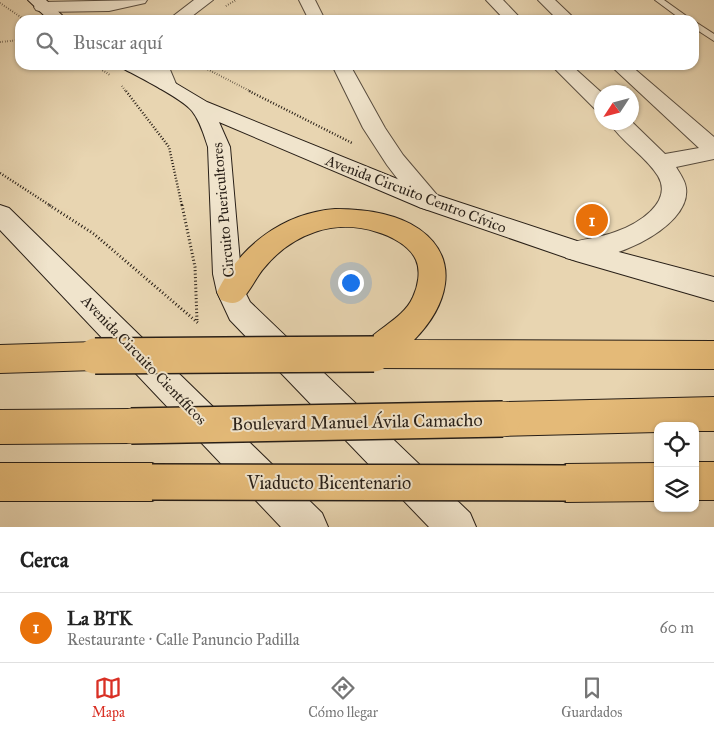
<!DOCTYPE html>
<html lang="es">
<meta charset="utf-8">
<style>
:root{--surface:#fff;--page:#f2f2f2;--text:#222;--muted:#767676;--line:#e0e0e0;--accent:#d93025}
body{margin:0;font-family:"IM FELL Great Primer",serif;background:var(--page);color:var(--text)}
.controls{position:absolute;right:15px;bottom:15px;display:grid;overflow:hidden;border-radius:10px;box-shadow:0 1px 4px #0004}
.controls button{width:45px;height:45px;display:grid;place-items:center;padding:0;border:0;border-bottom:1px solid var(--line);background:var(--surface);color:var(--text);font:25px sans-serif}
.compass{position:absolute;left:594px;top:85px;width:45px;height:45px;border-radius:50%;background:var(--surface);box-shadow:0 1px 4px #0004;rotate:234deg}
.you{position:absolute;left:350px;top:282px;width:18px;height:18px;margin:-12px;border:4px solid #fff;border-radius:50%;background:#1a73e8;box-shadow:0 0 0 8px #1a73e833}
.badge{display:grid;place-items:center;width:32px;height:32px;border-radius:50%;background:var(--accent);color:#fff;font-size:16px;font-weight:700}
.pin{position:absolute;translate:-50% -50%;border:2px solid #fff;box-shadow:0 1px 5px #0006}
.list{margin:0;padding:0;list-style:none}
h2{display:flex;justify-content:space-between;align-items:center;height:65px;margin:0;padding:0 20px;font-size:21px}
h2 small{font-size:16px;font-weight:400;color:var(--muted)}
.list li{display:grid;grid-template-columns:32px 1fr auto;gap:15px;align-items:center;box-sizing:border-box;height:70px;padding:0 20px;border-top:1px solid var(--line)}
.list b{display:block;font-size:19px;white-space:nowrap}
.list p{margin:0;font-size:16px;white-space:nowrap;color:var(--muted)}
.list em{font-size:16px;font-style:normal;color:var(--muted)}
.icon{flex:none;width:28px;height:28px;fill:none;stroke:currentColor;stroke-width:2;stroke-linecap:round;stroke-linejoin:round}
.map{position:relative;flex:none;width:714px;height:527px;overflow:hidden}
.search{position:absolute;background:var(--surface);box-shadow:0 1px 4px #0004;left:15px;right:15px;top:15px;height:55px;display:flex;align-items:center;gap:12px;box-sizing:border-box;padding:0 18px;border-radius:15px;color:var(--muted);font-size:19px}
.sheet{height:135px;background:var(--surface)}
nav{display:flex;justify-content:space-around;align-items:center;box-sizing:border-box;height:70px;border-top:1px solid var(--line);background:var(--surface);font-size:14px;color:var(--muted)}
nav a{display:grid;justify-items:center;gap:2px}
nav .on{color:var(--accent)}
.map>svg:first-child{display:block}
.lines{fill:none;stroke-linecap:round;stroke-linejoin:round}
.service-casing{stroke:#584c3e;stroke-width:2}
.minor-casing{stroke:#584c3e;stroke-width:2}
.secondary-casing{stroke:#281f17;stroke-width:2}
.primary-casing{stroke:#281f17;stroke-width:2}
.trunk-casing{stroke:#281f17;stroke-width:2}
.motorway-casing{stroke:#281f17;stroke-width:2}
.path-far2{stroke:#281f17;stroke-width:2;stroke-dasharray:0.5 2;stroke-linecap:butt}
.path-far1{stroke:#281f17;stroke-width:2.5;stroke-dasharray:1 2;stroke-linecap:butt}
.path{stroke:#281f17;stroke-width:3;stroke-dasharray:1 2.5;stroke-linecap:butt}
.service{fill:#f0e4cc;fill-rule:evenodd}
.minor{fill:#f0e4cc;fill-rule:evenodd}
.secondary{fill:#f0e4cc;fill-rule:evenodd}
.primary{fill:#e4ba78;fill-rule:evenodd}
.trunk{fill:#e4ba78;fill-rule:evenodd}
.motorway{fill:#e4ba78;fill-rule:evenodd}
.primary-bridge-casing{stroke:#281f17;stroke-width:38;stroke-linecap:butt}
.trunk-bridge-casing{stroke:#281f17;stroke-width:38;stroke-linecap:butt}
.motorway-bridge-casing{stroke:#281f17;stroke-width:38;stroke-linecap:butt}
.primary-bridge{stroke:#e4ba78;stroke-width:35}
.trunk-bridge{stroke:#e4ba78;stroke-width:35}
.motorway-bridge{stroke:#e4ba78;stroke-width:35}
.labels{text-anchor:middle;stroke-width:4;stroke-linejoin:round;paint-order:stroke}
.street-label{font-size:15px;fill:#281f17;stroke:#f0e4cc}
.near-street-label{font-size:18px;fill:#281f17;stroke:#f0e4cc}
</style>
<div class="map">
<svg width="714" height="527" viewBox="0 0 714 527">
<rect width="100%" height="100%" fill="#e8d5b1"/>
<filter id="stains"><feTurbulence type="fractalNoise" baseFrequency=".004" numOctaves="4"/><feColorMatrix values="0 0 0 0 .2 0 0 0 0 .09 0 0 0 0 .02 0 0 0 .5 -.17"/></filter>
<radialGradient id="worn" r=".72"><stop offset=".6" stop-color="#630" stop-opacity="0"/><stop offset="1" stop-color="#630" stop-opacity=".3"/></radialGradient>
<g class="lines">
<defs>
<path id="service" d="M655,0H664L692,20H682Z
M694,21L714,34V41L694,28Z"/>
<path id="minor" d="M147,0L145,3L109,11L42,12L36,10L34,7L36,4L42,2Z
M194,0H213L187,20H168Z
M299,0H315L325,20H309Z
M486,0H503L522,20H505Z
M538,0H555L576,20H558Z
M150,65H168L176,84L173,88L166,90L159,88Z
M332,65H350L385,128L403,155L437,195L440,201L437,207L428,210L419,207L387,165L363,128Z
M551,65H571L602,93V111L595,109Z
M610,65H630L714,137V159L676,167C680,174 685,180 686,188C692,230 598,269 566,258L563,251L566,244C582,239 599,238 615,232C636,225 674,203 658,176C645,155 622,143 609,122H632L665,154L699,148Z"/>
<path id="secondary" d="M28,0H46L67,20H49Z
M122,65H145L207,102L437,195L577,241L714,277V301L576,261L419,207L219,122L230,147L241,274L245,292L250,302L470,513L476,527H429L230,320L217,292L213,274L208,147C204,135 200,121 192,111C183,99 139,77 124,69Z
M0,205L9,208L322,513L328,527H281L0,230Z"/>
<path id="primary" d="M335,209C363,209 396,213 419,229C463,260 446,308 414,340L714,341V369L374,368L363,364L358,354C369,330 402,322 413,297C418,286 421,271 416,260C410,246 391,236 377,232C334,218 292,234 264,268C256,277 251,290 242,299C236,305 228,303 221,300L217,292C240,246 283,213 335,209Z
M95,342L106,346L111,356L106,366L95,370L0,373V345Z"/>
<path id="trunk" d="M714,397V431H695V426H658V432L503,436L491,431L486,419L491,407L503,402Z
M131,409L143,414L148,426L143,438L131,443L0,444V410Z"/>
<path id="motorway" d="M695,462H714V500H695Z
M0,463H152L165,469L171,482L165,495L152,501H0Z
M658,463V501L566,502L553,496L547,483L553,470L566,464Z"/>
</defs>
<use href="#service" class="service-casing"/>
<use href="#minor" class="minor-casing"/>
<use href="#secondary" class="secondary-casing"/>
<use href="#primary" class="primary-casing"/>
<use href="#trunk" class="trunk-casing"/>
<use href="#motorway" class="motorway-casing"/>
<path class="path-far2" d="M0,3L22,18
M226,6L236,0
M0,42L20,40
M94,65L110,75
M199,65L252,92
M122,86L126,92"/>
<path class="path-far1" d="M126,91L169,147L182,206
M249,91L352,143
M0,173L51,206"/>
<path class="path" d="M49,205L94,234L198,323
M182,205L195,267L197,321"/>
<use href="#service" class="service"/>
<use href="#minor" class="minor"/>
<use href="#secondary" class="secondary"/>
<use href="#primary" class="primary"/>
<use href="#trunk" class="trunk"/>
<use href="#motorway" class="motorway"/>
<defs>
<path id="primary-bridge" d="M95,356L374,354"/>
<path id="trunk-bridge" d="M131,426L503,419"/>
<path id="motorway-bridge" d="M152,482L566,483"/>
</defs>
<use href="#primary-bridge" class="primary-bridge-casing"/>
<use href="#trunk-bridge" class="trunk-bridge-casing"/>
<use href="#motorway-bridge" class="motorway-bridge-casing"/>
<use href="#primary-bridge" class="primary-bridge"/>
<use href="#trunk-bridge" class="trunk-bridge"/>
<use href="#motorway-bridge" class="motorway-bridge"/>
</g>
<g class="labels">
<g class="street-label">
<text transform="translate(416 194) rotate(21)" y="5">Avenida Circuito Centro Cívico</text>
<text transform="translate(223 210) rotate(-95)" y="5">Circuito Puericultores</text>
<text transform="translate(144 360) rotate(46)" y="5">Avenida Circuito Científicos</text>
</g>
<g class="near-street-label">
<text transform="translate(357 422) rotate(-1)" y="6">Boulevard Manuel Ávila Camacho</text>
<text x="329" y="489">Viaducto Bicentenario</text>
</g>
</g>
<rect width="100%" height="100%" filter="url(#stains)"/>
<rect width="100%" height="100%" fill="url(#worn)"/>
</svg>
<div class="controls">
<button><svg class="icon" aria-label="locate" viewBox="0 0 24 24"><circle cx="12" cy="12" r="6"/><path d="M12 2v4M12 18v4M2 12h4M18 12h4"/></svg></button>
<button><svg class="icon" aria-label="layers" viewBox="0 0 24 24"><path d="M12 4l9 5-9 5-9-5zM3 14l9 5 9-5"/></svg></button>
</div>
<svg class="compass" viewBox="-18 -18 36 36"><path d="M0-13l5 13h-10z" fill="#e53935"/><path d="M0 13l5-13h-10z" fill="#767676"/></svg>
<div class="you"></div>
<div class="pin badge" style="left:592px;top:220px;background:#e8710a">1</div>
<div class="search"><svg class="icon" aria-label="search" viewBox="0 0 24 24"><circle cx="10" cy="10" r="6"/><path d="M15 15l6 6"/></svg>Buscar aquí</div>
</div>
<section class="sheet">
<h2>Cerca<small></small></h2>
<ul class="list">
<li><span class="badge" style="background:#e8710a">1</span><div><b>La BTK</b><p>Restaurante · Calle Panuncio Padilla</p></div><em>60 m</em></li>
</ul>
</section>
<nav>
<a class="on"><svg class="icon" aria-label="map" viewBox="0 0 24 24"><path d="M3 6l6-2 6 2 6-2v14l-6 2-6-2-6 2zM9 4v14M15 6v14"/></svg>Mapa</a>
<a><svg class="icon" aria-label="directions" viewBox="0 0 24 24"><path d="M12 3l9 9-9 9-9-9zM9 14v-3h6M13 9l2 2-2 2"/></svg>Cómo llegar</a>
<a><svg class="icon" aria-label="saved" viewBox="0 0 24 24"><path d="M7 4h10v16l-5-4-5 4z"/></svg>Guardados</a>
</nav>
